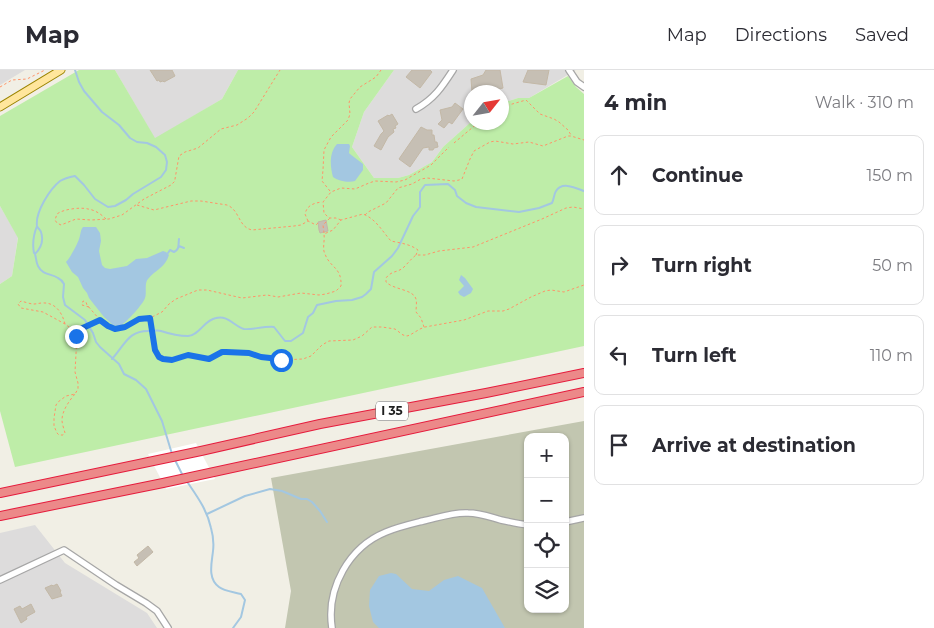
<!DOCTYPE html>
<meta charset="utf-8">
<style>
:root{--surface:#fff;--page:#f2f2f3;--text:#2b2b33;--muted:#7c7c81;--line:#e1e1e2}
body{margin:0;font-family:Montserrat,sans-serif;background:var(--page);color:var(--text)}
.controls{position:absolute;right:15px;bottom:15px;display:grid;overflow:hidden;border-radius:10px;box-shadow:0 1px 4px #0004}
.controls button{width:45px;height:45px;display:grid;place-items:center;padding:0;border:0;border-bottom:1px solid var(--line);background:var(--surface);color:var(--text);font:25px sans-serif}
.compass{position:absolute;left:464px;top:15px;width:45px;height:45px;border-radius:50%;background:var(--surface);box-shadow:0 1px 4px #0004;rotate:59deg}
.stop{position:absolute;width:15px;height:15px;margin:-11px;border:4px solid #1a73e8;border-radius:50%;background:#fff}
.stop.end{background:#1a73e8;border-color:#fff;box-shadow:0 1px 5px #0008}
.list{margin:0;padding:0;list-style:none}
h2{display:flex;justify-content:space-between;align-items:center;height:65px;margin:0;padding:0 20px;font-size:21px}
h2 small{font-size:16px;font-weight:400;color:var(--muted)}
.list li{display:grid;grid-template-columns:32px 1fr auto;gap:15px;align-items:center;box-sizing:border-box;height:80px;margin:0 10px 10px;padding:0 10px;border:1px solid var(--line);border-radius:10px}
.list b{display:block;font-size:19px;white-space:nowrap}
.list em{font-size:16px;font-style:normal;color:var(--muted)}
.icon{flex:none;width:28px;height:28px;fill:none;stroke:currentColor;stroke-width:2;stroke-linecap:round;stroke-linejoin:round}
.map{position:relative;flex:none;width:584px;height:558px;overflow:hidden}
header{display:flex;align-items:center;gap:30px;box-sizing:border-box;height:70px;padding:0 25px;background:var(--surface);border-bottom:1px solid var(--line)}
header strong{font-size:24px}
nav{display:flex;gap:28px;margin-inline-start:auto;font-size:18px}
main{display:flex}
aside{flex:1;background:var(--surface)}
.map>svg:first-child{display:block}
.residential{fill:#dddcdc}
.construction{fill:#c2c6b0;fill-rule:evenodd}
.grass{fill:#beeda8}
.water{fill:#a3c7e1}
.pier{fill:#fff}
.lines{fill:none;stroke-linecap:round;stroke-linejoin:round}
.stream{stroke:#a3c7e1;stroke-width:2}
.building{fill:#c6bfb4;stroke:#c3b8a6}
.minor-casing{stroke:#a6a6a6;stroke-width:8}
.major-casing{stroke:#9b8400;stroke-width:9}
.highway-casing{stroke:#e51b3c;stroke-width:10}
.path{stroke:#ff9368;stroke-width:1;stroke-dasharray:2.5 2.5;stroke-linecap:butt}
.minor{stroke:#fff;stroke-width:5.5}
.major{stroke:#ffe69c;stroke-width:7}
.highway{stroke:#ec8989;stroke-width:8}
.route{stroke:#1a73e8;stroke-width:6}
.labels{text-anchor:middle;stroke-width:4;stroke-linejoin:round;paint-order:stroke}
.shield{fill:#fff;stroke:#626262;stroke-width:1}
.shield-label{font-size:12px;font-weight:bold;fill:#1f1f1f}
</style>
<header>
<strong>Map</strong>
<nav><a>Map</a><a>Directions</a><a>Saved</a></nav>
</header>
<main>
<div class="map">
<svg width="584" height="558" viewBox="0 0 584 558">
<rect width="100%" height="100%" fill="#f1efe5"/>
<path class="residential" d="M0,0H25L0,15Z
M115,0H238L222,29L155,69Z
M394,0H576L529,28H518L502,33V22H472L471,52L443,77L432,92L409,105L398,108H374L352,77L364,42Z
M0,136L18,167L12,206L0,214Z
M35,455L65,493L147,543L157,558H0V463Z"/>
<path class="construction" d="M584,351V558H285L291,521L271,408ZM528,367H565V539H528Z"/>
<path class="grass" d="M79,0H115L155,68L222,29L238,0H394L364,42L352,77L374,108H398L409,105L432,92L443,77L471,52H502V33L518,28H529L568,6L576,17L584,24V276L15,397L0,341V214L12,206L18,168L0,136V46Z"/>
<path class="water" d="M337,74H349L350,76L349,83L350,84L363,94V100L355,111C349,113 338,111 333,107C330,96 329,83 337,74Z
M83,157H96L100,163L101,171L99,181L102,195L105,198L110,199L127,196L136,189L147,188L163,181L166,182L169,185C165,198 155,200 148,209C144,213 147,223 145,228C144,233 126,253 121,255C119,256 116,256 113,255L104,247L89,228L87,223L83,218L78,207L72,202L66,192C70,188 77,175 79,169C81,164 80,161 83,157Z
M461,205L465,208L473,219L471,223L464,227L460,225L458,222L464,216L459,210Z
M391,503L396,504L412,519L429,521L444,510L458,506L482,518L505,558H379L373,552L369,536L370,520L379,506Z"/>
<path class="pier" d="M196,373L215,409L166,419L148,384Z"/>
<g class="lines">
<path class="stream" d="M75,0L79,12L84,21L102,42L119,55L130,68L137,72L147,73L156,77L165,85L167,92L166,100L161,107L133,124L126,130L115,136L108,137L95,129L84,115L75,106C70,107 65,108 60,111C50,119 35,142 37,156C38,159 40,159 41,162C44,171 41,178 35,184C36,187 36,192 38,196C43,206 51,203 58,208C60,209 63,212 64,214L63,227L65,235L85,250L93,263L96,272L100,277L119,294L124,304L136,310L146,319L162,351L172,384
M179,176L184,178
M34,183C32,173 33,166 37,156
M168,183L170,180L174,182C180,179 178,175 179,169
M112,289C125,275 128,260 150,261C153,261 158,260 161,261C170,264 178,266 188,266C200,265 204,250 216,248C228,245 234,256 244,259C249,260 266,256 274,257L285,271H291L303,263L308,247L313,243L317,235L336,231L352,230L362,227L366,224L371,219L374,202L392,186L398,178L413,146L420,137V122L425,115L448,114L455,120L457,126L466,133L476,137L519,142L539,138L552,133C554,129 554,124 556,121C562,111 576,118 584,121
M174,388L183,406
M186,410C196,425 207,439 211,458C213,465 214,473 213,481C212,492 207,508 219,517C224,521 234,522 241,524L245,530L241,547L233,558
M207,444L245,426L270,419L282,421L301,429H307L312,432L320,441L327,452"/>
</g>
<path class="building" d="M150,0H172L175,6L164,12L163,11L160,12L159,10L157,11Z
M412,0H430L432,2L420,18L406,7Z
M486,0H500L503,18L489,22H472L471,9L483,5Z
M528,0H549L546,15L523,12Z
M455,33L463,39L452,54L449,52L444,58L438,54L442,50L440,40L452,37Z
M392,44L398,54L395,56L396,58L393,59L394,62L388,67L381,80L374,76L381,64L384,61L378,51L388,45L389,46Z
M421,57L427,60H432V65H434L435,72H437L438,77L434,78L433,80H429V77L423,78L410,97L399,89Z
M326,150L328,161L320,163L319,160L318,152Z
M148,476L153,482L137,496L134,492L139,488L137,485Z
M57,514L61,521L60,522L62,526L52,529L45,518L52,515L53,516Z
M31,534L35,542L26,547L27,549L21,553L14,539L20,536L22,539Z"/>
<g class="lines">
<defs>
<path id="minor" d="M569,0L577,12L584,17
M416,39C434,29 442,17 453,0
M565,452L584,448
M0,510L64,480L116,515L146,533L157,541L168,558
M332,558C326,518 349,477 386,462C398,457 411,454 423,451C437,448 453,442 468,443C480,443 490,447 501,450C510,452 519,454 528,455"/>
<path id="major" d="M0,37L61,0"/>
<path id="highway" d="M0,423L201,381L320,354L486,323L584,303
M0,446L163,413L584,322"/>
</defs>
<use href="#minor" class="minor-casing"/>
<use href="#major" class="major-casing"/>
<use href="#highway" class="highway-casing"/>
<path class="path" d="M0,17L12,10L27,9L45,0
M502,37L526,30L540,44L554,49L559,52L568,60L571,65
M454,73L479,52
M330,121L322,111L323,100L324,80L331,67L348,50L350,44L349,33L350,29L360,17L376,7L381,0
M137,135L154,140L191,131H201L227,135C240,140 238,157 252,160L294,156L301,155L308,151L316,155L318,153
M365,145L368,142L386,133L398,118L412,114L421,109L427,108L454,111L459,110L462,109L470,89L474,81L490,72L495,71L513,74L529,72L543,76L568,66H571L584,70
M106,149C101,144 95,140 88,139C81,137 63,139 57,144L55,150L57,153L61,155L76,149L91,150L109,149L122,145L144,129L171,115L175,111V109L179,86L185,82L198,78L221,59L237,55L248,48L254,42L280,0
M341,150L336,148H329L324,143L323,132L331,122L341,118L355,119L369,113L375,111L396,112L405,110L431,95L449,77
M308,151L305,144C307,135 314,133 322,132
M324,163L323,155L330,148
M89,237L82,235L83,231L86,232L87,235L100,250L108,256L115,259L125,257L139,249L150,248L162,242L169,234L176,229L198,220H207L242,228L267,225L278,227L301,223L319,225L326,224L336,221L341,216C342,197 330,198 325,184C322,179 325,171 324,164L333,160L341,150L363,144C376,149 382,161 391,171C400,173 410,174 418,180L416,185
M150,248L154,271L157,284L159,287L168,290L176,289L188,285L209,289L222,282H226L249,283L261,287L274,288L281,290L303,289L311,286L322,275L329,271L353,270L362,266L372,257H382L395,259L403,265L407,266L410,265L420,259L425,257L464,250L488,241H503L509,239L531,227L545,221L551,220L564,222L584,215
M65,254C62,242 55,232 42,233C39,233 37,234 34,234C30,234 25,232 21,231L18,234L21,238L43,242L65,254L73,260L77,266L75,302L78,313V319L75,324L66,326L58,332L56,335L54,348V356L57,363L59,365H63L65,363C64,359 62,354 62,350C62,341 69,331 75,324
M424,257L421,248L416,242C416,238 417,233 416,229C413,219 394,220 386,212V208C392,200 398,203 404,197C408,193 411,189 416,185H425L439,181L473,177L542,149L566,138L573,137L584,139
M76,261L99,250"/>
<use href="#minor" class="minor"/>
<use href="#major" class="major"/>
<use href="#highway" class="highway"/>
</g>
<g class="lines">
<path class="route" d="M76,266L74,262L100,250L108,256L115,259L125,257L139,249L150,248L155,280L159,287L163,289L172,290L188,285L209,289L222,282H226L249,283L261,287L270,288L281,290"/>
</g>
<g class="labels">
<rect class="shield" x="376" y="331.5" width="32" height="19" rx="4"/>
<g class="shield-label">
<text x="392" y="345">I 35</text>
</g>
</g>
</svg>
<div class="controls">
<button>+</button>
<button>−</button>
<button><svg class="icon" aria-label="locate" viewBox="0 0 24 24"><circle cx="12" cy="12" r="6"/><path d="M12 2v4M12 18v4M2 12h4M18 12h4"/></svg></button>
<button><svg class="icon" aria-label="layers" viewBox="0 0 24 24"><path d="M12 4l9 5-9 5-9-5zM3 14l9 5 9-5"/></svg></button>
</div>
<svg class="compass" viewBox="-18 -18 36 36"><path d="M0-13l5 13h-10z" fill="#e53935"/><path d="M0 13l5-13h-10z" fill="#7c7c81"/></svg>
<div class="stop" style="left:281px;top:290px"></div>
<div class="stop end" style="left:76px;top:266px"></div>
</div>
<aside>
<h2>4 min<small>Walk · 310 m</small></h2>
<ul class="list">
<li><svg class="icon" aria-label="ahead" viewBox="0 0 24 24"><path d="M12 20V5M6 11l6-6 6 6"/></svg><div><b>Continue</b></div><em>150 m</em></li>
<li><svg class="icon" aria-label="right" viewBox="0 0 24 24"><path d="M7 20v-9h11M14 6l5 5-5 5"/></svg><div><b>Turn right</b></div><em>50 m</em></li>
<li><svg class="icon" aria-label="left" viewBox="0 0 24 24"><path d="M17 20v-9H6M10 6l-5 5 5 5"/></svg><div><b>Turn left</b></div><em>110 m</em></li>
<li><svg class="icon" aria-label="arrive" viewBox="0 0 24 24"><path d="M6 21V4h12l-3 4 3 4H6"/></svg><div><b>Arrive at destination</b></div></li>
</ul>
</aside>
</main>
